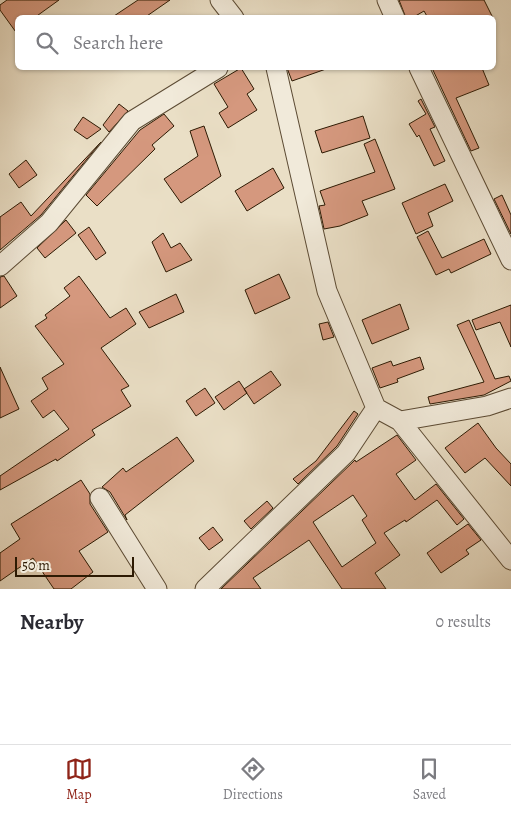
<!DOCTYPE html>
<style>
:root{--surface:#fff;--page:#f2f2f3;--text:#2b2b33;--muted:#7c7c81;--line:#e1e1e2;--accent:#8f2418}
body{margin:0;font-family:Alegreya,serif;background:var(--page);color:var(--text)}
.scale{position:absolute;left:15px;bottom:12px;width:119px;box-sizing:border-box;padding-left:5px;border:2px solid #2d1a03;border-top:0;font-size:14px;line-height:18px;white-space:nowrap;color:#2d1a03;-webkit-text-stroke:4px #f1eada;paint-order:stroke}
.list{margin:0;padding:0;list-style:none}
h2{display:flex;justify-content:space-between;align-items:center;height:65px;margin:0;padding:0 20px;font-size:21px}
h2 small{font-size:16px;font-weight:400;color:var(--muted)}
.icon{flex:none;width:28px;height:28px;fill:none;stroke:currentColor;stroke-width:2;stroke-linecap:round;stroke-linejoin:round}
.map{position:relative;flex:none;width:511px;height:589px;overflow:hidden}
.search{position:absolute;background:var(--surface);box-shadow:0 1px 4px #0004;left:15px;right:15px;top:15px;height:55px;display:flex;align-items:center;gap:12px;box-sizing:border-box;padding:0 18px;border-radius:8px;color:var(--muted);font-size:19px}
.sheet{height:155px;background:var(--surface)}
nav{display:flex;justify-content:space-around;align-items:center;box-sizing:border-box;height:70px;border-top:1px solid var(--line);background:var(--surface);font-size:14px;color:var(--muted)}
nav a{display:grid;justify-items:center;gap:2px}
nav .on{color:var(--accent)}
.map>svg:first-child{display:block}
.building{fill:#d5987e;stroke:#2d1a03;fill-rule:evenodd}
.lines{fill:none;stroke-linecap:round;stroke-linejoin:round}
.street-casing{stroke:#5c4b34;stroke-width:21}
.street{stroke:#f1eada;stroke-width:19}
</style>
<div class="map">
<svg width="511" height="589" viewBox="0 0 511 589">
<rect width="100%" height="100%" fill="#eadfc6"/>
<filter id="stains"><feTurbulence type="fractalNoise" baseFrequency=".004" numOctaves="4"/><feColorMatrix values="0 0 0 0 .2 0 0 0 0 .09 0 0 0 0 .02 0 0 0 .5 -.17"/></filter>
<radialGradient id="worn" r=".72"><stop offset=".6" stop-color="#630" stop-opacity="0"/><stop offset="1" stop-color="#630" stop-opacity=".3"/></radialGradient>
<path class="building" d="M7,0H59L34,18H18V35L0,10V5Z
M138,0H170L144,18H111Z
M399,0H484L493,18H428L424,11L412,18H406Z
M241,68L254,89L247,94L257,110L228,128L219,113L228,107L214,84Z
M287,68H326V69L292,81Z
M432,68H482L489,85L456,98L479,148L471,151Z
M421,99L435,127L430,129L445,161L434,166L419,135L417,137L409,124L426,114L418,101Z
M119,104L128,111L109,132L103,125Z
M164,114L174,126L152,145L155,149L97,206L86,195L140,130Z
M363,116L370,138L322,153L315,131Z
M83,117L101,129L87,139L74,130Z
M204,126L221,176L181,203L164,179L198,156L190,131Z
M375,139L395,189L362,201L368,215L340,226L324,229L319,206L325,205L320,191L375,172L364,144Z
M101,142L41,215L0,250V217L21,202L31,216Z
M26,160L37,175L19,188L9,174Z
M273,168L284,188L247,211L235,191Z
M445,184L453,201L428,213L433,226L416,234L402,203Z
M502,195L511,215V234L494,199Z
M66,220L76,233L45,258L37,248Z
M89,227L106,253L96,260L78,235Z
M428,231L442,258L484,239L491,254L451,273L449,269L436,275L417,237Z
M163,233L171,248L180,243L192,260L166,272L152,242Z
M279,274L290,298L255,314L245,290Z
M4,276L17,296L0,308V277Z
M79,276L110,318L126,308L136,324L101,348L129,386L121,390L131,406L92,430L95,435L57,461L56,459L0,490V476L69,429L54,410L43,418L31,401L48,389L42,378L64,364L35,326L47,318L45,315L70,296L64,288Z
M176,294L184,312L149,328L139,312Z
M400,304L409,329L372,344L362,320Z
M511,305V347L500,322L476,330L472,320Z
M469,320L495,379L509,376L511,381L484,395L430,404L428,397L484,382L457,325Z
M328,322L334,337L323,340L319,324Z
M420,357L424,369L397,379L398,382L380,388L372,368L391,361L393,366Z
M0,367L19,409L0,418Z
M271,371L281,385L254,404L244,389Z
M239,381L247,393L224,410L215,397Z
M205,388L215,403L196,416L186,401Z
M354,411L358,414L337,446L298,484L293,479L316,461Z
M478,423L496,448L511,464V486L485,458L465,473L445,448Z
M397,435L416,460L396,474L415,500L436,484L464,519L457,525L437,500L406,522L405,520L384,533L400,555L375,573L386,589H342L309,540L253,578L261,589H221L355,460L356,462ZM353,495L367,516L362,520L376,543L342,567L313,522Z
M177,437L194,461L125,515L127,520L110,492L102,487L123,468L126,472Z
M81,480L90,494V504L108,532L79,551L93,572L71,589H54L33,558L0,581V553L20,539L11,524Z
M267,501L273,508L251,529L244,521Z
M468,524L481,540L466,550L469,554L441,573L427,553Z
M213,527L223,540L209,550L199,538Z"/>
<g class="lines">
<defs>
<path id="street" d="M220,0L234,18
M387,0L395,18
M276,68L327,291L376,408L400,421L511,560
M419,68L511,260
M0,266L49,223L132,121L218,68
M400,421L487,406L511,398
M100,498L157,589
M205,589L346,453L376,408"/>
</defs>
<use href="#street" class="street-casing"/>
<use href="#street" class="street"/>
</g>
<rect width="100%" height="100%" filter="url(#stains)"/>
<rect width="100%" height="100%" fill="url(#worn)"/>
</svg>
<div class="scale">50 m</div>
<div class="search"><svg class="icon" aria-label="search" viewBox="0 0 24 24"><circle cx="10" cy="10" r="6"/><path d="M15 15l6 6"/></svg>Search here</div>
</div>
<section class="sheet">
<h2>Nearby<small>0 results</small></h2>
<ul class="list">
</ul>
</section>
<nav>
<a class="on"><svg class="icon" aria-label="map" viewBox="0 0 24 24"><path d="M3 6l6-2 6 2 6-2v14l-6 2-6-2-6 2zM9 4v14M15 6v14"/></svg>Map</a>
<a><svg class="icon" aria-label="directions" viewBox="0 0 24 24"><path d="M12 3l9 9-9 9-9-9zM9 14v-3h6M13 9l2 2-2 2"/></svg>Directions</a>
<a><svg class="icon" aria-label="saved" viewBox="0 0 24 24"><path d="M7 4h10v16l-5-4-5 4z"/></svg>Saved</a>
</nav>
